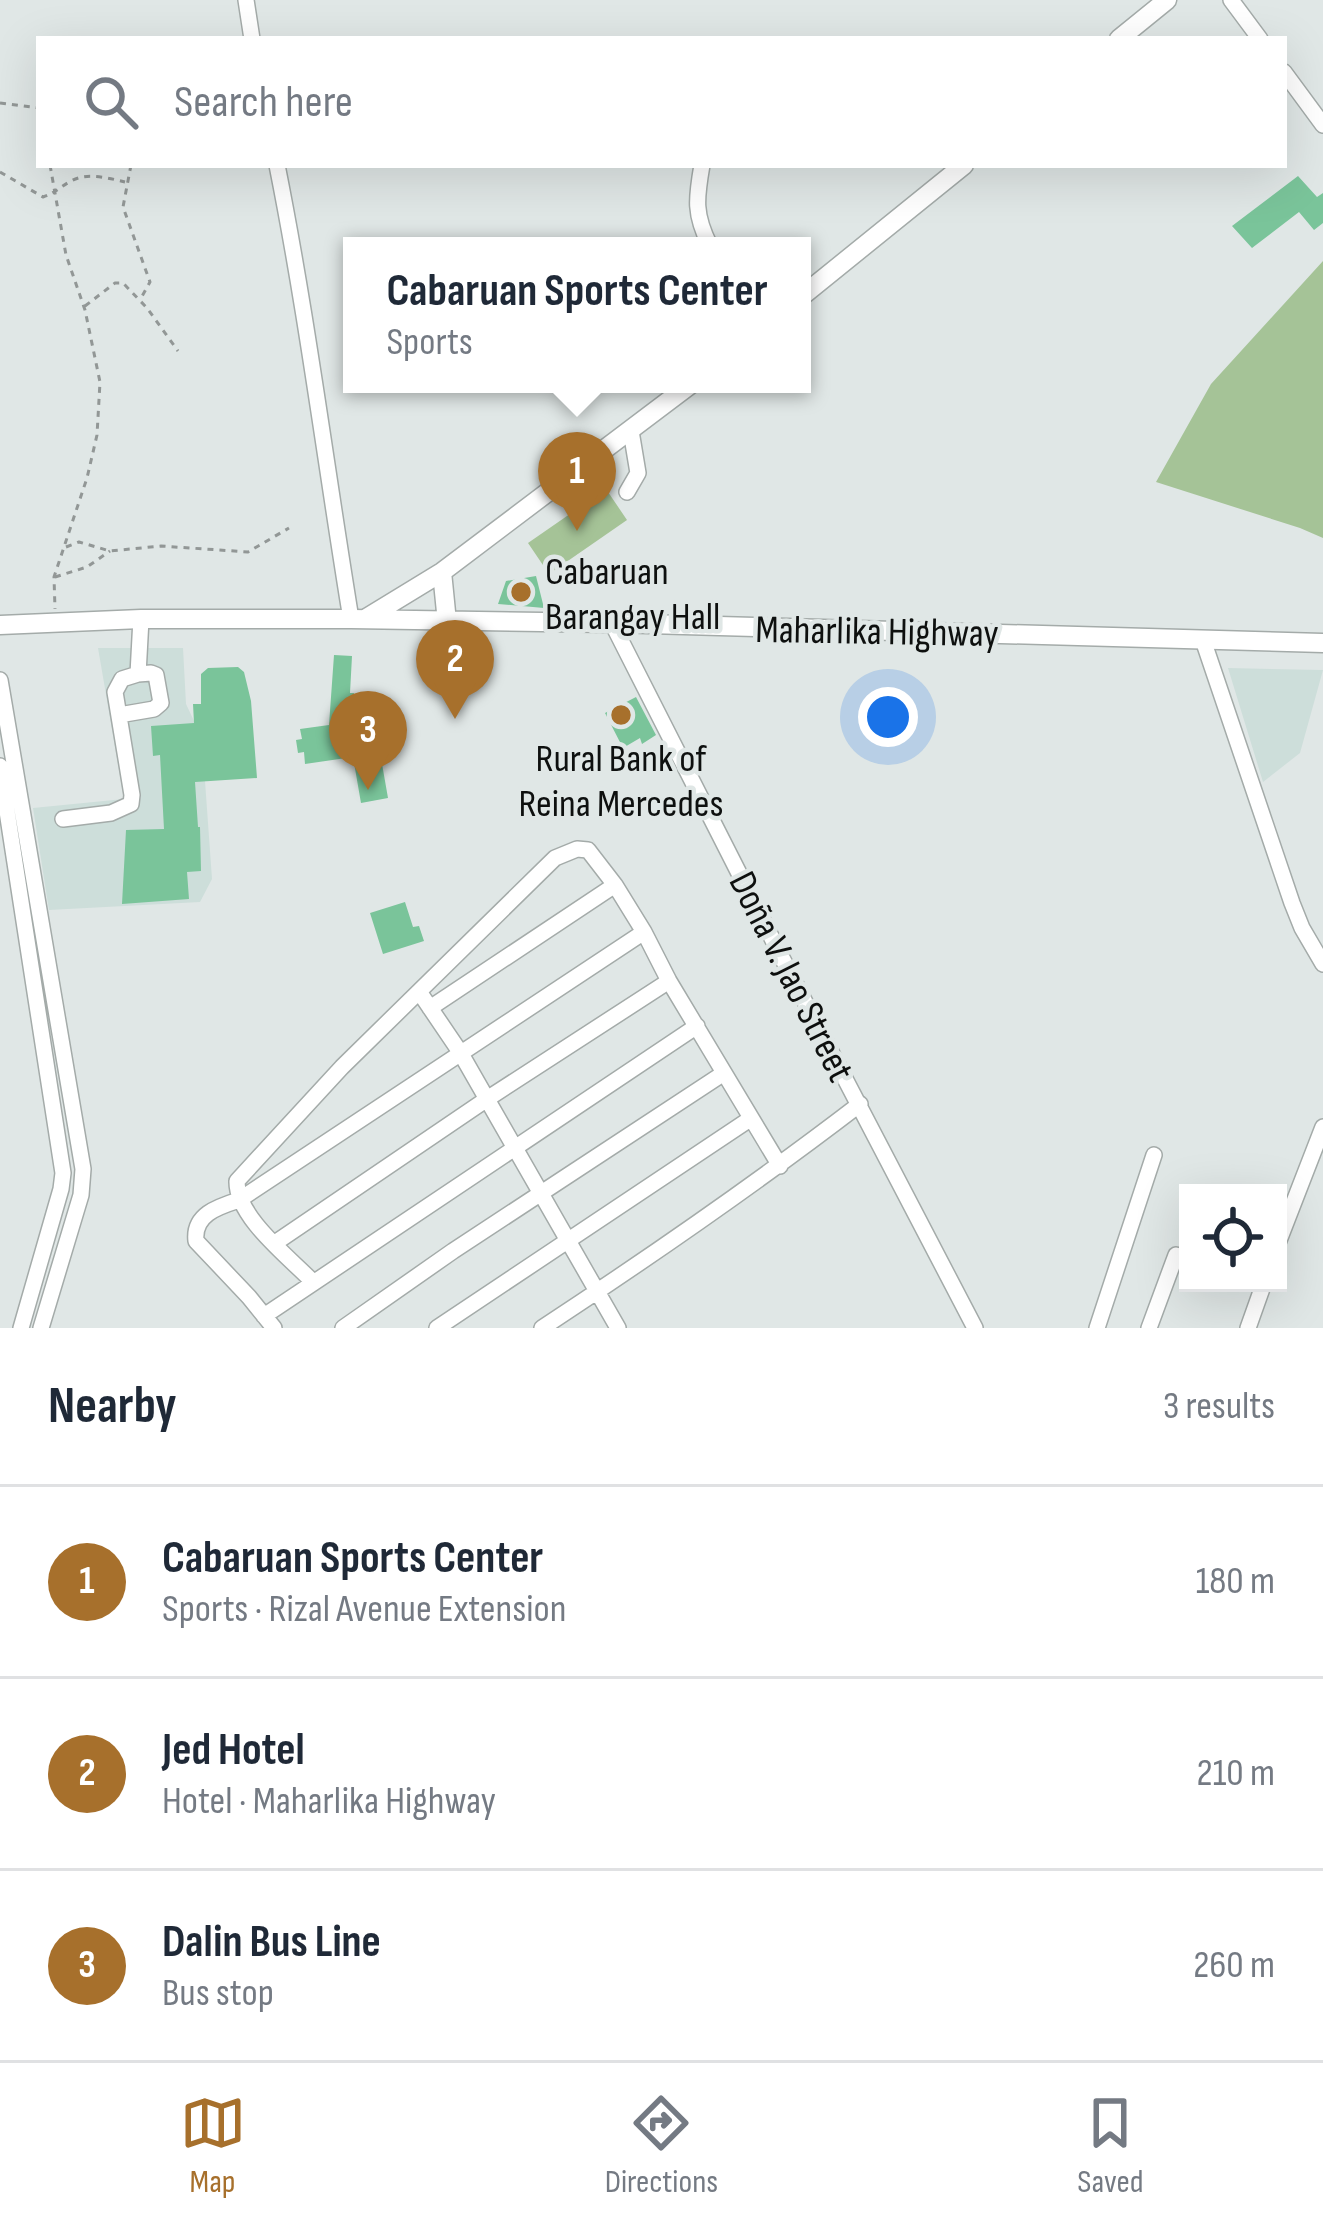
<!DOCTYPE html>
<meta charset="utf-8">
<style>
:root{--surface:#fff;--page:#f6f6f7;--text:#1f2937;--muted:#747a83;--line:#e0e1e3;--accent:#a7702c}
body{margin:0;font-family:"Sofia Sans Condensed",sans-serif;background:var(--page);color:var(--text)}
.controls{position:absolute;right:36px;bottom:36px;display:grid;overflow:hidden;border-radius:0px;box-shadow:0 12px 48px #0002}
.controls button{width:108px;height:108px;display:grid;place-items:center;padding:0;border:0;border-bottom:3px solid var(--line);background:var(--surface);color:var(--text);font:60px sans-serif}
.you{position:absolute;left:888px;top:717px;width:42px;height:42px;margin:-30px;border:9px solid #fff;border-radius:50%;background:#1a73e8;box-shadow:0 0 0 18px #1a73e833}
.badge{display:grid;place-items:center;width:78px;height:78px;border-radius:50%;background:var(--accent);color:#fff;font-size:39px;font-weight:700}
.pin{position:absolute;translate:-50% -99px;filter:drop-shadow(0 3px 6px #0008)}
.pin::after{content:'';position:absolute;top:63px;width:42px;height:36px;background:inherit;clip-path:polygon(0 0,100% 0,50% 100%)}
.popup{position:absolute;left:343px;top:237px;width:468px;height:156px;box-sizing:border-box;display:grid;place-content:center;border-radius:0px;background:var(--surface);filter:drop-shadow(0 3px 9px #0005);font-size:39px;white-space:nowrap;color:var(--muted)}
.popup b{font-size:45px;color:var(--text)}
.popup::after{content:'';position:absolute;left:50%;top:100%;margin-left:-24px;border:24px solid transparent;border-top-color:var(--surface)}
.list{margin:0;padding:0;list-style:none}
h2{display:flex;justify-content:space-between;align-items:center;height:156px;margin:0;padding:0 48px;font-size:51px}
h2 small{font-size:39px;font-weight:400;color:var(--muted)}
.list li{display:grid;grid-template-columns:78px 1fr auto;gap:36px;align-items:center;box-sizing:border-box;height:192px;padding:0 48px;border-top:3px solid var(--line)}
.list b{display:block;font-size:45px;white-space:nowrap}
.list p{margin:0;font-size:39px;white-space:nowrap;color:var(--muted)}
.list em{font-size:39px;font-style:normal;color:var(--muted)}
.icon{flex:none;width:66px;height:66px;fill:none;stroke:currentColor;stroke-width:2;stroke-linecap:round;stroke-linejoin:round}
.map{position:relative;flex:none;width:1323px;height:1328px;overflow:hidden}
.search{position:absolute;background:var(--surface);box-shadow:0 12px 48px #0002;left:36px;right:36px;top:36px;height:132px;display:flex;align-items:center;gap:30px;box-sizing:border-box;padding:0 42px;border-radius:0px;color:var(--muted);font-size:45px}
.sheet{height:732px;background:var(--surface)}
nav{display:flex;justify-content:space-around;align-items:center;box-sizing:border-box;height:168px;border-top:3px solid var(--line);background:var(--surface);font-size:33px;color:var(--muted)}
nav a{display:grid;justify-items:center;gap:6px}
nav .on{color:var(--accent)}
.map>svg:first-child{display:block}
.built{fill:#cddeda}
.green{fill:#a5c397}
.building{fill:#7ac49a}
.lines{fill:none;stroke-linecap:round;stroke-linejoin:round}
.minor-casing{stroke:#a4aba9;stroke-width:18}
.major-casing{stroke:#a4aba9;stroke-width:21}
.path{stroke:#929796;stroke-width:3;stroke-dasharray:6 6;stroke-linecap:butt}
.minor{stroke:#fff;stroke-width:15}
.major{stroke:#fff;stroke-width:18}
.poi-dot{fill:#a7702c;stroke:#e0e7e6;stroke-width:4.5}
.labels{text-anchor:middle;stroke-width:9;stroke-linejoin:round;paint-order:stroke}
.poi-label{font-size:39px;fill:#0e100f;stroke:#e0e7e6;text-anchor:start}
.street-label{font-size:39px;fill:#0e100f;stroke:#e0e7e6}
</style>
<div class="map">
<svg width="1323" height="1328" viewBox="0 0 1323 1328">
<rect width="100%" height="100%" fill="#e0e7e6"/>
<path class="built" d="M98,648H183L186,704L194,721L201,725L212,879L200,902L49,910L33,808L124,799Z
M1228,668L1323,670L1300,753L1263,782Z"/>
<path class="green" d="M1323,261V538L1300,528L1156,482L1211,384Z
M606,489L627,520L549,574L528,543Z"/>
<path class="building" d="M1298,176L1317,197L1323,193V223L1314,230L1299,212L1252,248L1232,226Z
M536,576L544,608L498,604L506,581Z
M334,655L352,656L350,693H354L353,707L367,708L366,726L375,724L388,798L361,803L353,757L305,764L304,752L298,753L296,740L302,739L300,729L329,725Z
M238,667L244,672L251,701L257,778L195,782L198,827H200L201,871L187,872L189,899L122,904L126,830L164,829L160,755L153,756L151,726L194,723L193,704H201V674L208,668Z
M636,697L656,735L642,744L640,738L623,748L605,713Z
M405,902L413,927L419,926L424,941L383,954L370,913Z"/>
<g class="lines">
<defs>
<path id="minor" d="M246,0L252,39
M1231,0L1260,39
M1284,72L1323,125
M277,165C307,315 326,467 351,619
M702,165C696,199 694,214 710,246
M627,492L638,473L631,431
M612,623L781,956L975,1328
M1203,640L1292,903L1302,928L1323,964
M0,680L83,1169L81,1195L41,1328
M119,715L154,709L161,703L156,675L151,673L138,674
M0,766L63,1173L61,1189L21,1328
M63,819L111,813L131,804L132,795L115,692L122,679L138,674L141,619
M420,993L460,1052L618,1328
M430,1008L615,885
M275,1243L487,1099L669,981
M1278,1243L1323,1127
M313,1282C289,1257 236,1217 237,1181L342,1067L555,858L577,849L588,850L615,885L644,932L669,981L780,1166
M264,1316L697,1026
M274,1328L249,1297L196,1241C193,1215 217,1207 239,1200L644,932
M343,1328L453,1251L724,1073
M437,1328L750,1119
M542,1328C650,1257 757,1183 860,1104
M1097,1328L1154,1155
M1149,1328L1176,1255
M1248,1328L1264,1283"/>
<path id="major" d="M1119,39L1167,0
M802,296L964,165
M442,572L447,622
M365,619L442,572L691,384
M0,625L141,619H351L612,623L1323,643"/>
</defs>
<use href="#minor" class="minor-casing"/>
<use href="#major" class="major-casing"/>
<path class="path" d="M0,103L39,108
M50,165L66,255L85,310L100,382L97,435L87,478L54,577L55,609
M131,165L123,207L150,282L140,300
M0,172L43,197C55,193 60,187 71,181C87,172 108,178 125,182
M85,306L115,283H123L147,308L178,351
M66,547L79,542L110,551L161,546L248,552L289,528
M55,577L87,567L110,551"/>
<use href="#minor" class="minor"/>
<use href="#major" class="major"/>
</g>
<g class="poi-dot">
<circle cx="521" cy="592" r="12"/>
<circle cx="621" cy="715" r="12"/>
</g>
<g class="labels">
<g class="poi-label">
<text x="545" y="584">Cabaruan<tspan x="545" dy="45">Barangay Hall</tspan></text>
<text x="621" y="771" text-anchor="middle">Rural Bank of<tspan x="621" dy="45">Reina Mercedes</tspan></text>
</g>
<g class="street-label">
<text transform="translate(877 630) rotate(1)" y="14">Maharlika Highway</text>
<text transform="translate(793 976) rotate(63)" y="14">Doña V. Jao Street</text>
</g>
</g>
</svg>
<div class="controls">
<button><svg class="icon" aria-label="locate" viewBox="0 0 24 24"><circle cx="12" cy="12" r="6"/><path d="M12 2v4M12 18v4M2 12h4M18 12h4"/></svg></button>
</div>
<div class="you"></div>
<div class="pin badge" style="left:577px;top:531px">1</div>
<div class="popup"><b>Cabaruan Sports Center</b>Sports</div>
<div class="pin badge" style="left:455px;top:719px">2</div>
<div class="pin badge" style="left:368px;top:790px">3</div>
<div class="search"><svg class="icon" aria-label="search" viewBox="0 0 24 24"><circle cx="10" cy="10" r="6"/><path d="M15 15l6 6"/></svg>Search here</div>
</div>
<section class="sheet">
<h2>Nearby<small>3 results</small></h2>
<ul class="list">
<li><span class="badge">1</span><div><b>Cabaruan Sports Center</b><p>Sports · Rizal Avenue Extension</p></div><em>180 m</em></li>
<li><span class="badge">2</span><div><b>Jed Hotel</b><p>Hotel · Maharlika Highway</p></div><em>210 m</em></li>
<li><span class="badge">3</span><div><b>Dalin Bus Line</b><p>Bus stop</p></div><em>260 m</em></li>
</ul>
</section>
<nav>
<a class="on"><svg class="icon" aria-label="map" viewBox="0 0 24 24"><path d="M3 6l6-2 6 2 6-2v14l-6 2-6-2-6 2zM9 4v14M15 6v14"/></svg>Map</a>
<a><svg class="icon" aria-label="directions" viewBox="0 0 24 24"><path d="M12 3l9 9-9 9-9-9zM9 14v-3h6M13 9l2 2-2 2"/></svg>Directions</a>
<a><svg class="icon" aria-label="saved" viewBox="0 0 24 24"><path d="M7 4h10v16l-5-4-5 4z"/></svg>Saved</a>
</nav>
